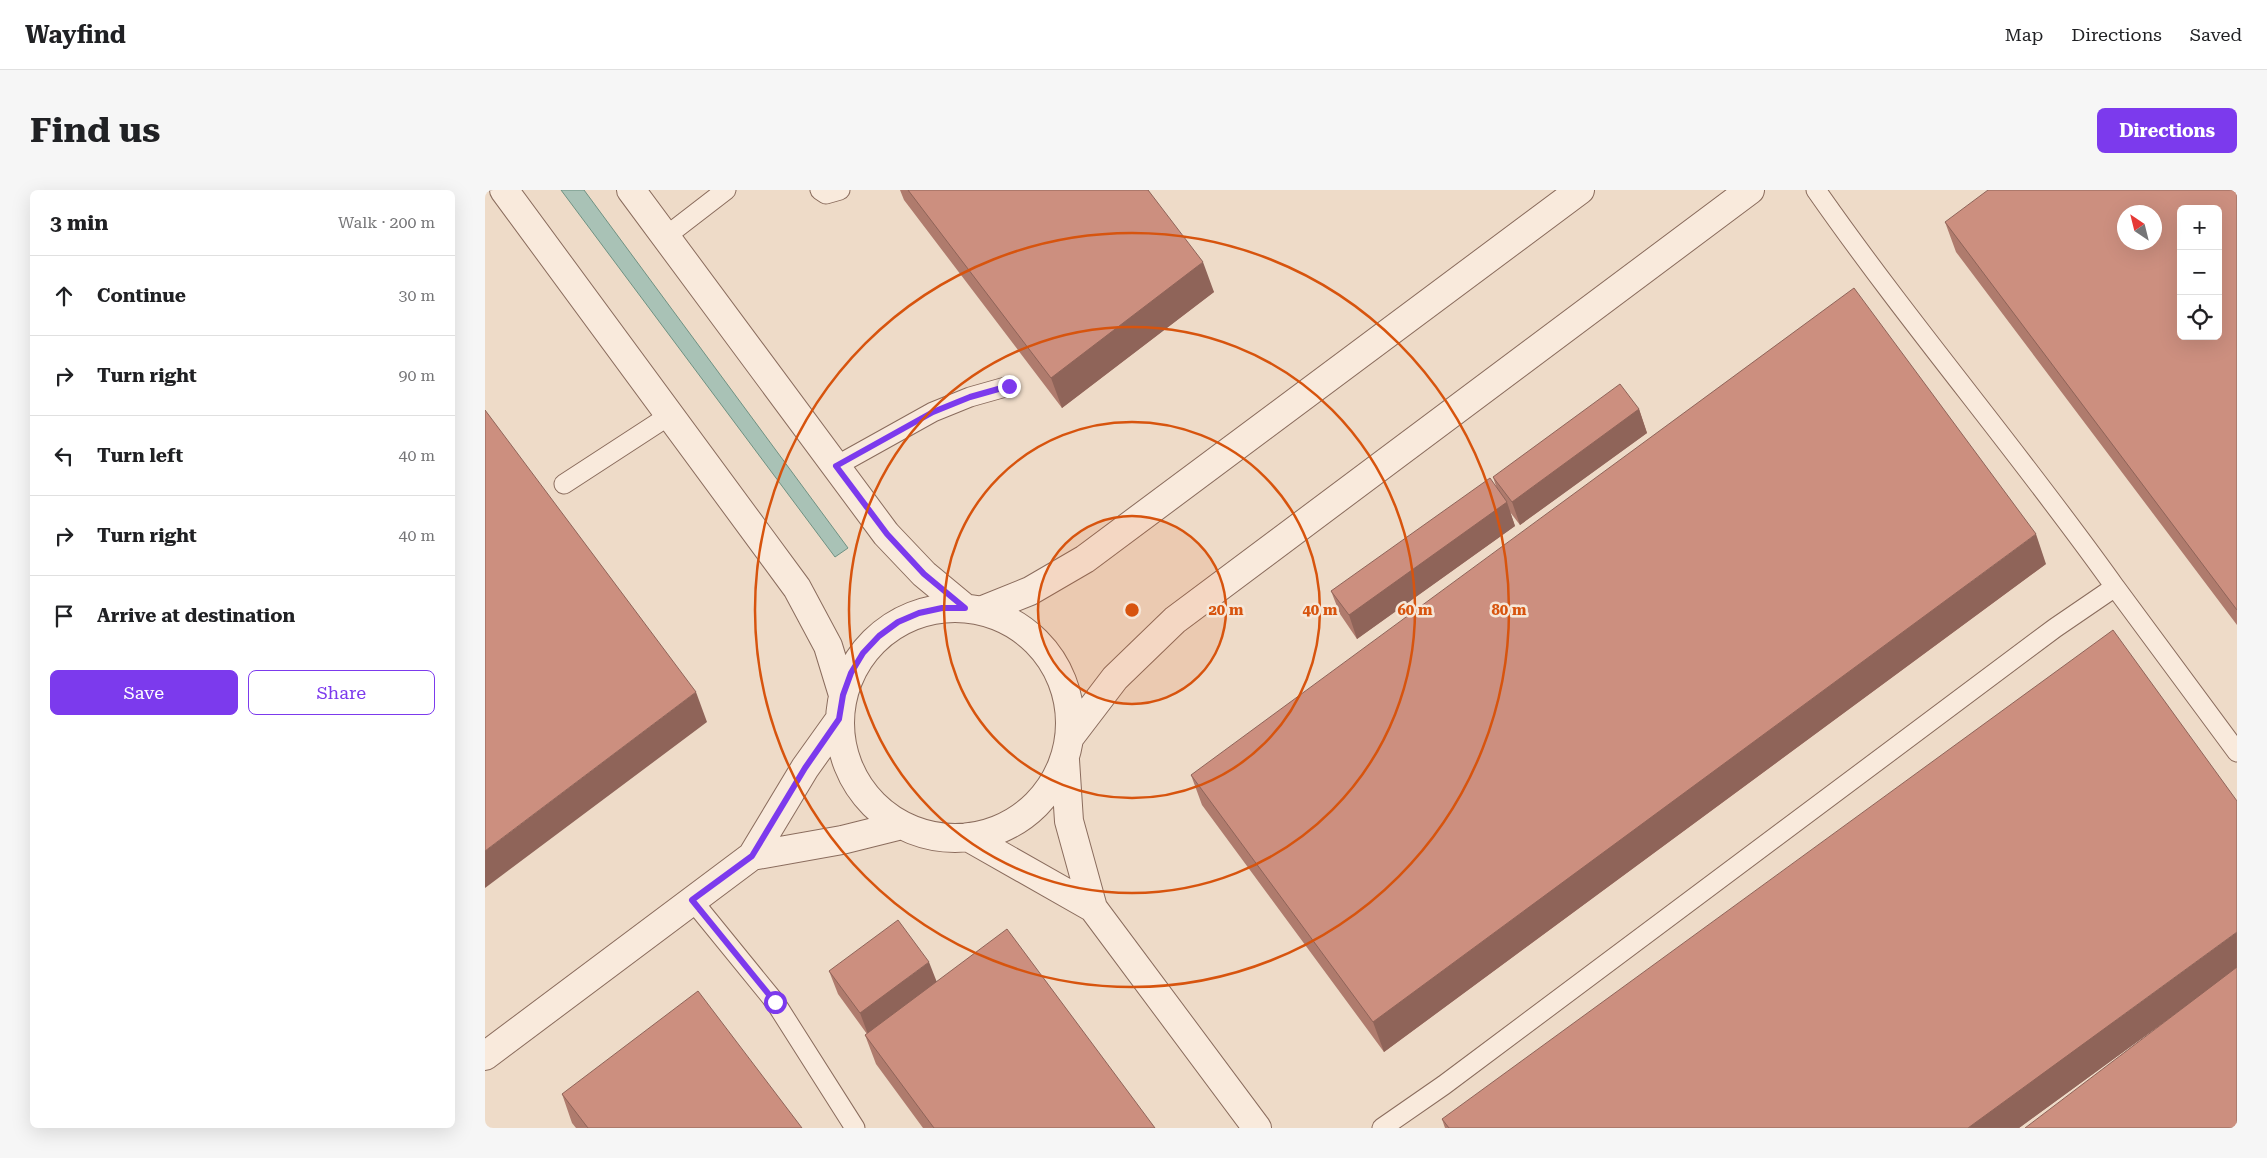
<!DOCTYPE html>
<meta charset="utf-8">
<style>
:root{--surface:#fff;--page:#f6f6f6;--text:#202124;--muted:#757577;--line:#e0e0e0;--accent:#7c3aed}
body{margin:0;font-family:"Roboto Serif",serif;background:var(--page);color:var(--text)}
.controls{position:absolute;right:15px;top:15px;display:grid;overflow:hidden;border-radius:8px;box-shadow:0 5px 20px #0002}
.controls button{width:45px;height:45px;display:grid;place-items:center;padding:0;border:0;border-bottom:1px solid var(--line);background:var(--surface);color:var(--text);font:25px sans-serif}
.compass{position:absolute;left:1632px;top:15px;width:45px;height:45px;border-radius:50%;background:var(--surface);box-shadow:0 5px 20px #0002;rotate:325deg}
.stop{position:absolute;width:15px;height:15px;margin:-11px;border:4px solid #7c3aed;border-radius:50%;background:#fff}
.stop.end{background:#7c3aed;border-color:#fff;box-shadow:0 1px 5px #0008}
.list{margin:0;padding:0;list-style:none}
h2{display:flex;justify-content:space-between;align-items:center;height:65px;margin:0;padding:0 20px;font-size:21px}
h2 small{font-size:16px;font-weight:400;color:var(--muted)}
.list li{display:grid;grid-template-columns:32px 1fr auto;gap:15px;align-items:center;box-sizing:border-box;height:80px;padding:0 20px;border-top:1px solid var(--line)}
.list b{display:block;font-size:19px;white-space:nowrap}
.list em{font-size:16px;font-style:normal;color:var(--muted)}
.actions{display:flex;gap:10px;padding:15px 20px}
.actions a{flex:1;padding:11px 0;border:1px solid var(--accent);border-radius:8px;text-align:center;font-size:18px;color:var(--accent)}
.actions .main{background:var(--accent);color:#fff}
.icon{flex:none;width:28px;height:28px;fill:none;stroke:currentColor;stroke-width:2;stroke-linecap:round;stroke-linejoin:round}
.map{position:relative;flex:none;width:1752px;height:938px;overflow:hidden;border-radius:8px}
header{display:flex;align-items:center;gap:30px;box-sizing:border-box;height:70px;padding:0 25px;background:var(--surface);border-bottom:1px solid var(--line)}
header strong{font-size:24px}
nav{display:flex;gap:28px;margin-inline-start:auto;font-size:18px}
.intro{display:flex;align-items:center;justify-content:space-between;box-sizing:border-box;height:120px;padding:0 30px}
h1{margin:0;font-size:35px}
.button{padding:12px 22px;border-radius:8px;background:var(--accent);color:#fff;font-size:18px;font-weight:700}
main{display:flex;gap:30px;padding:0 30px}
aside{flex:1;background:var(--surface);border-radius:8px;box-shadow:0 5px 20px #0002}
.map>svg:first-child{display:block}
.water{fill:#a9c2b6;stroke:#6f9182}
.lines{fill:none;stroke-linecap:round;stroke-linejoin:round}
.service-casing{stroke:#8a6c5d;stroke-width:21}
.tertiary-casing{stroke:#8a6c5d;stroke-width:30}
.service{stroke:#f9eadc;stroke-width:19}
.tertiary{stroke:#f9eadc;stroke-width:28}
.wall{fill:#af7b6d}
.shaded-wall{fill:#8f6459}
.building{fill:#cc8f7f;stroke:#8f6459;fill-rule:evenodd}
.route{stroke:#7c3aed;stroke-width:6}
.ring{fill:none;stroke:#d7540e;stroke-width:2.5}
.centre{fill:#d7540e;stroke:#f6e7d8;stroke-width:2.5}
.ring-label{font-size:15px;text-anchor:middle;font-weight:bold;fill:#d7540e;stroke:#f6e7d8;stroke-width:5;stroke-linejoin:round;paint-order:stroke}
</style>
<header>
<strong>Wayfind</strong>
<nav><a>Map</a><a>Directions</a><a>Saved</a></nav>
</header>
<div class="intro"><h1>Find us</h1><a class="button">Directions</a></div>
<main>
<aside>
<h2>3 min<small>Walk · 200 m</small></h2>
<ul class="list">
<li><svg class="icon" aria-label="ahead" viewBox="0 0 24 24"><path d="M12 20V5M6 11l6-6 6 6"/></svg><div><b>Continue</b></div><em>30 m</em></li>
<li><svg class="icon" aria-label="right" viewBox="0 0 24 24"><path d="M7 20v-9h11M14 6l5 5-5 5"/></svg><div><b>Turn right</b></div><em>90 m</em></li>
<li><svg class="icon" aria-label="left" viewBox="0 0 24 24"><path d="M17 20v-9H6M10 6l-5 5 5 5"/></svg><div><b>Turn left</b></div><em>40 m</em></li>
<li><svg class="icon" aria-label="right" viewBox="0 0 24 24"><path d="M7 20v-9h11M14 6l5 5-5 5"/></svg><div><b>Turn right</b></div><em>40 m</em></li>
<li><svg class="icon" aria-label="arrive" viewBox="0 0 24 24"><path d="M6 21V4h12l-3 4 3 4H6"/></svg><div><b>Arrive at destination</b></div></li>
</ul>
<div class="actions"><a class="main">Save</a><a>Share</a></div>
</aside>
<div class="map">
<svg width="1752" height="938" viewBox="0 0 1752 938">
<rect width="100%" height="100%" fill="#eedbc8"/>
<path class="water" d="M76,0H99L363,358L350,367Z"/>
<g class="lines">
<defs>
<path id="service" d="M335,0L341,4L355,0
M1331,0C1426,136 1534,262 1630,397
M180,47L241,0
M351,276L448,222L485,207L524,196
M79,294L185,225
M207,710L290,812L370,938
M897,938L959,895L1570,438L1630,397L1752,562"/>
<path id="tertiary" d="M19,0L312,398L343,456L358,505
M146,0L401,344L439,384L480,418
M355 533a115 115 0 1 1 230 0a115 115 0 1 1-230 0Z
M498,420L545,401L600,369L1095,0
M585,547L630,488L690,430L1265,0
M580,570L584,631L608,718L772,938
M483,647L608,718
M267,666L320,578L355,529
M0,866L267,666L357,650L417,635"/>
</defs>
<use href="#service" class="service-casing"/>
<use href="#tertiary" class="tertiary-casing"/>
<use href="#service" class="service"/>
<use href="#tertiary" class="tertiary"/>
</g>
<path class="wall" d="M415,0H663L729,102L577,218L419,10Z
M1752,0V435L1471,62L1460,32Z
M1154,219L1162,243L1035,335L1025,322L1030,336L872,449L855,424L846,401L1012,299L1008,287Z
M1561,374L899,862L717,615L706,585Z
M344,781L451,792L670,938H438L391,874L380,845L382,844L353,804Z
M1693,822L1534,938H960L957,929Z
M77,904L317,938H91L87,933Z"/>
<path class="shaded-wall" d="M718,72L729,102L577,218L566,188Z
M1154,219L1162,243L1035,335L1027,312Z
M1022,312L1030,336L872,449L864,425Z
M1551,344L1561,374L899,862L888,832Z
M211,502L222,532L0,698V661Z
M1752,742V779L1534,938H1483Z
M444,772L453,795L384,847L375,823Z"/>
<path class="building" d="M423,0H663L718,72L566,188Z
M1503,0H1752V420L1460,32ZM1696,19H1733V146H1696ZM1640,22H1670V52H1640Z
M1369,98L1551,344L888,832L706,585Z
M1135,194L1154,219L1027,312L1008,287Z
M0,220L211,502L0,661Z
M1005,288L1022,312L864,425L846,401Z
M1628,440L1752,611V742L1483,938H964L957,929Z
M413,730L444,772L375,823L344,781Z
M522,739L670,938H449L380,845Z
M1752,777V938H1540Z
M213,801L317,938H103L77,904Z"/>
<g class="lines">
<path class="route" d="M290,812L207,710L267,666L320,578L354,529L358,505L366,483L378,463L394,446L413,432L434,423L457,418H480L439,384L402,344L351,276L448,222L485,207L524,196"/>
</g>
<circle cx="647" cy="420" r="94" fill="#d7540e" fill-opacity=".12"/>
<g class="ring">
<circle cx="647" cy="420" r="94"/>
<circle cx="647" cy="420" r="188"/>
<circle cx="647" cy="420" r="283"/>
<circle cx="647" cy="420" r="377"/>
</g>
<circle cx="647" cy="420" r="8" class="centre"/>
<g class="ring-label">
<text x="741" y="425">20 m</text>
<text x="835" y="425">40 m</text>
<text x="930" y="425">60 m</text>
<text x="1024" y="425">80 m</text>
</g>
</svg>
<div class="controls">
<button>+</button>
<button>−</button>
<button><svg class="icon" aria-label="locate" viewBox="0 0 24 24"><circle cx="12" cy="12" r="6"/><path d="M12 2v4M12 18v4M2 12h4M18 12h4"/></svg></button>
</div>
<svg class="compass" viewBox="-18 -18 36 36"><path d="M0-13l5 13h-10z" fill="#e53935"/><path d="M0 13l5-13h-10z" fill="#757577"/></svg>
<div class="stop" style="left:290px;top:812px"></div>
<div class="stop end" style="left:524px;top:196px"></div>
</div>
</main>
